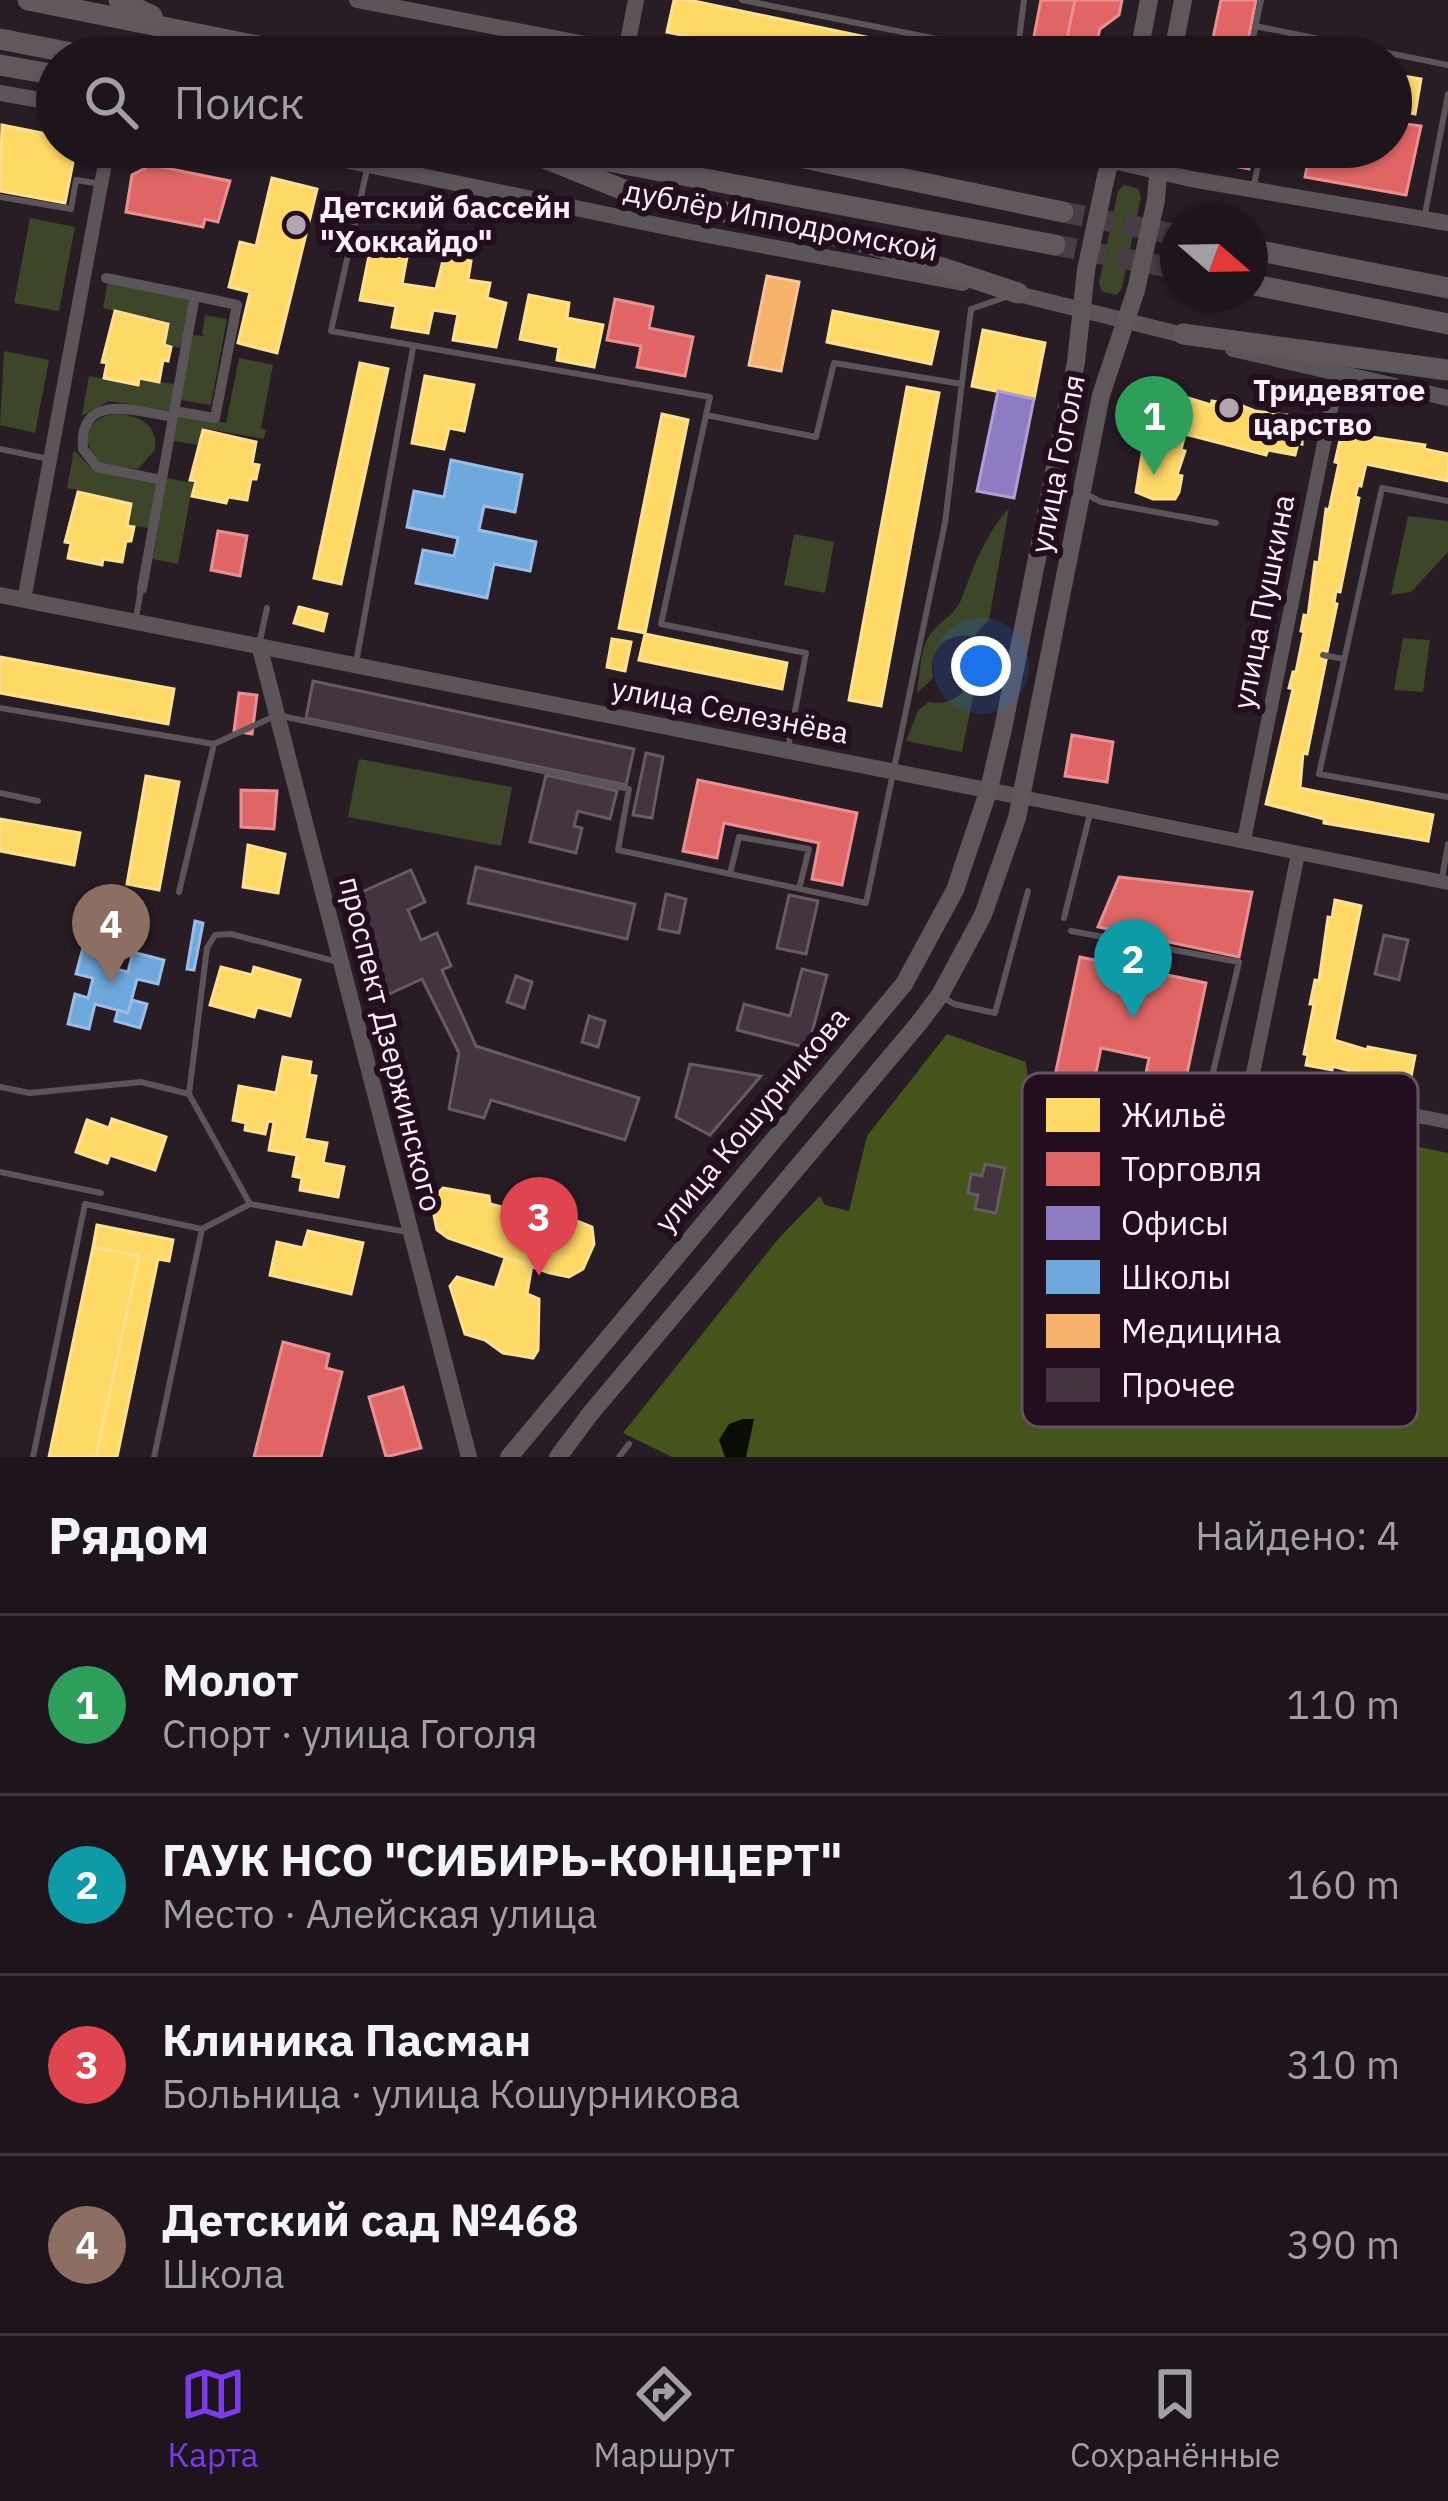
<!DOCTYPE html>
<html lang="ru">
<meta charset="utf-8">
<style>
:root{--surface:#1e151c;--page:#2b2229;--text:#f1f3f6;--muted:#a19fa3;--line:#3c343b;--accent:#7c3aed}
body{margin:0;font-family:"IBM Plex Sans",sans-serif;background:var(--page);color:var(--text)}
.compass{position:absolute;left:1160px;top:204px;width:108px;height:108px;border-radius:50%;background:var(--surface);box-shadow:0 3px 9px #0004;rotate:110deg}
.you{position:absolute;left:981px;top:666px;width:42px;height:42px;margin:-30px;border:9px solid #fff;border-radius:50%;background:#1a73e8;box-shadow:0 0 0 18px #1a73e833}
.badge{display:grid;place-items:center;width:78px;height:78px;border-radius:50%;background:var(--accent);color:#fff;font-size:39px;font-weight:700}
.pin{position:absolute;translate:-50% -99px;filter:drop-shadow(0 3px 6px #0008)}
.pin::after{content:'';position:absolute;top:63px;width:42px;height:36px;background:inherit;clip-path:polygon(0 0,100% 0,50% 100%)}
.list{margin:0;padding:0;list-style:none}
h2{display:flex;justify-content:space-between;align-items:center;height:156px;margin:0;padding:0 48px;font-size:51px}
h2 small{font-size:39px;font-weight:400;color:var(--muted)}
.list li{display:grid;grid-template-columns:78px 1fr auto;gap:36px;align-items:center;box-sizing:border-box;height:180px;padding:0 48px;border-top:3px solid var(--line)}
.list b{display:block;font-size:45px;white-space:nowrap}
.list p{margin:0;font-size:39px;white-space:nowrap;color:var(--muted)}
.list em{font-size:39px;font-style:normal;color:var(--muted)}
.icon{flex:none;width:66px;height:66px;fill:none;stroke:currentColor;stroke-width:2;stroke-linecap:round;stroke-linejoin:round}
.map{position:relative;flex:none;width:1448px;height:1457px;overflow:hidden}
.search{position:absolute;background:var(--surface);box-shadow:0 3px 9px #0004;left:36px;right:36px;top:36px;height:132px;display:flex;align-items:center;gap:30px;box-sizing:border-box;padding:0 42px;border-radius:66px;color:var(--muted);font-size:45px}
.sheet{height:876px;background:var(--surface)}
nav{display:flex;justify-content:space-around;align-items:center;box-sizing:border-box;height:168px;border-top:3px solid var(--line);background:var(--surface);font-size:33px;color:var(--muted)}
nav a{display:grid;justify-items:center;gap:6px}
nav .on{color:var(--accent)}
.map>svg:first-child{display:block}
.green{fill:#3d4628}
.forest{fill:#45541b;fill-rule:evenodd}
.water{fill:#090d03}
.homes{fill:#ffd966;stroke:#fee092;stroke-width:3}
.shops{fill:#e06666;stroke:#e98f92;stroke-width:3}
.offices{fill:#8e7cc3;stroke:#af9ed3;stroke-width:3}
.schools{fill:#6fa8dc;stroke:#9abde5;stroke-width:3}
.health{fill:#f6b26b;stroke:#f8c496;stroke-width:3}
.building{fill:#43343f;stroke:#665b63;stroke-width:3}
.lines{fill:none;stroke-linecap:round;stroke-linejoin:round}
.trunk-tunnel{stroke:#483c45;stroke-width:21;stroke-dasharray:21 10;stroke-linecap:butt}
.service{stroke:#5b5559;stroke-width:6}
.pedestrian{stroke:#5b5559;stroke-width:10}
.minor{stroke:#5b5559;stroke-width:14}
.tertiary{stroke:#5b5559;stroke-width:16}
.secondary{stroke:#5e585c;stroke-width:18}
.trunk{stroke:#61585e;stroke-width:21}
.secondary-bridge{stroke:#5e585c;stroke-width:18}
.poi-dot{fill:#b2a5af;stroke:#220e1d;stroke-width:4.5}
.labels{text-anchor:middle;stroke-width:12;stroke-linejoin:round;paint-order:stroke}
.poi-label{font-size:30px;font-weight:bold;fill:#fdeff9;stroke:#220e1d;text-anchor:start}
.street-label{font-size:30px;fill:#fdeff9;stroke:#220e1d}
.key{fill:#220e1d;stroke:#64525f;stroke-width:3}
.key-label{font-size:33px;fill:#fdeff9}
</style>
<div class="map">
<svg width="1448" height="1457" viewBox="0 0 1448 1457">
<rect width="100%" height="100%" fill="#281c25"/>
<path class="green" d="M1124,185L1139,189L1141,197L1122,288L1117,295L1101,291L1099,283L1118,191Z
M30,218L75,227L59,311L14,303Z
M108,281L193,297L180,348L165,345L168,323L103,308Z
M205,315L227,319L211,405L181,400L193,335L205,336L202,334Z
M4,351L49,360L35,433L0,425Z
M239,358L273,365L261,428L266,430L264,439L202,428L198,445L174,441L179,414L226,423Z
M89,376L138,385L140,379L174,384L172,411L109,401L82,416Z
M119,413C141,418 158,424 155,450L138,469L99,464C78,437 86,418 119,413Z
M74,450L94,471L157,485L149,528L129,525L132,503L67,488Z
M167,478L193,483L178,564L153,559Z
M1009,508L989,620L974,636C945,632 928,649 933,678L917,693C920,676 920,650 929,636C937,623 955,615 961,600C974,566 984,536 1009,508Z
M1408,516L1448,521V552L1411,592L1391,595Z
M794,534L834,542L825,593L784,585Z
M1403,638L1430,640L1423,692L1394,690Z
M983,647L962,752L906,741L918,711L928,702C958,707 976,685 972,656Z
M359,759L512,787L501,846L348,817Z"/>
<path class="forest" d="M947,1034L1026,1062L1033,1121L1197,1152L1217,1105L1448,1153V1457H672L623,1433L779,1238L820,1196L825,1205L849,1211L867,1136ZM1212,1164L1358,1192L1341,1273C1303,1272 1226,1245 1197,1218C1183,1205 1176,1185 1170,1167Z"/>
<path class="water" d="M743,1419H754L746,1457H725L719,1440L729,1424Z"/>
<path class="homes" d="M674,0H689L962,57H787L667,32Z
M1391,74L1421,79L1415,114L1391,109Z
M2,125L57,136V147H76L65,203L0,191Z
M272,178L317,189L277,353L238,343L250,292L229,287L240,242L256,246Z
M370,251L407,257L402,284L436,289L444,256L471,261L468,280L490,283L487,298L506,303L496,347L453,340L458,314L433,310L428,333L392,327L396,306L360,300Z
M529,295L569,303L567,318L603,325L594,367L557,360L559,347L520,339Z
M115,311L168,324L164,345L171,347L168,361L163,360L159,382L139,378L138,385L104,378L107,363L102,362Z
M833,311L938,332L931,364L827,342Z
M983,330L1045,343L1034,399L972,386Z
M360,363L388,369L341,584L314,578Z
M425,376L474,385L464,431L449,428L444,449L412,443Z
M907,387L939,393L881,706L849,700Z
M1172,393L1211,405L1212,401L1224,403L1225,399L1255,411L1294,416L1303,421L1302,444L1298,443L1295,455L1268,450L1266,455L1185,434L1181,450L1185,451L1177,475L1182,476L1179,492L1175,499H1153L1136,492L1144,442L1158,395L1171,397Z
M662,414L688,420L645,633L619,628Z
M203,430L256,442L252,464L259,465L256,479H251L247,500L228,497L226,503L192,496L196,481L190,480Z
M1351,434L1425,445L1424,449L1448,454V481L1366,464L1361,486L1358,485L1355,497L1359,498L1340,592L1336,591L1334,603L1337,604L1327,652L1324,651L1322,659L1326,660L1307,754L1303,753L1300,788L1433,815L1428,841L1324,823V819L1266,804L1293,689L1289,688L1293,672H1296L1304,632L1301,631L1304,615L1308,616L1315,562L1319,563L1326,509L1329,510L1339,463L1335,462L1341,436L1351,438Z
M78,492L131,504L127,526L134,527L131,541H126L122,562L103,559L102,565L68,558L71,543L65,542Z
M299,607L327,614L323,631L294,623Z
M645,634L787,663L782,689L639,660Z
M612,639L631,642L625,671L607,667Z
M0,657L174,689L168,724L0,693Z
M146,776L179,782L159,890L127,884Z
M0,819L80,833L74,865L0,851Z
M248,845L285,854L278,893L243,887Z
M1335,900L1361,906L1334,1040L1367,1050L1368,1047L1415,1056L1410,1082L1396,1079L1395,1083L1332,1066V1070L1306,1065L1308,1055L1304,1054L1314,1004H1310L1315,980L1319,981L1328,917L1332,918Z
M221,967L252,975L254,967L300,980L290,1016L257,1007L254,1017L210,1005Z
M283,1057L311,1062L309,1075L316,1076L304,1139L327,1143L323,1163L344,1167L338,1197L300,1190L302,1178L293,1176L297,1155L269,1150L274,1122L268,1121L265,1134L245,1130L246,1123L233,1120L239,1086L276,1093Z
M112,1119L166,1137L155,1170L110,1155L107,1163L76,1152L87,1120L109,1128Z
M443,1188L489,1196L490,1204L531,1214L536,1206L561,1216L562,1222L570,1226L577,1221L592,1227L594,1244L583,1269L569,1277L550,1273L448,1238L437,1230L431,1201Z
M97,1225L173,1240L169,1261L158,1259L117,1457H96L139,1256L93,1247Z
M308,1231L363,1243L351,1294L270,1275L277,1242L303,1248Z
M93,1247L139,1256L96,1457H49Z
M505,1258L532,1265L527,1294L539,1299L538,1350L533,1358L503,1353L485,1340L465,1334L450,1286L457,1277L495,1288Z"/>
<path class="shops" d="M1041,0H1075L1063,57H1030Z
M1075,0H1122L1119,15L1100,29L1093,57H1063Z
M1221,0H1256L1245,57H1209Z
M1391,122L1421,126L1406,195L1305,177L1311,147H1391Z
M1206,147H1253L1249,169L1204,160Z
M151,165L230,181L218,222L205,219L203,227L126,212L132,175Z
M615,299L653,307L649,328L693,337L685,376L637,367L641,346L607,340Z
M218,531L247,536L240,576L211,570Z
M239,693L257,695L252,734L234,731Z
M1072,735L1113,742L1107,782L1065,776Z
M698,780L857,813L842,885L812,879L819,843L724,823L717,858L683,851Z
M241,790L277,791L274,829L241,827Z
M1119,877L1252,892L1239,957L1098,927Z
M1080,957L1206,983L1174,1136L1135,1128L1149,1058L1101,1048L1087,1117L1048,1109Z
M283,1342L329,1354L326,1368L342,1372L321,1457H254Z
M403,1387L421,1448L386,1457L369,1397Z"/>
<path class="offices" d="M998,391L1034,399L1014,498L977,491Z"/>
<path class="schools" d="M451,460L522,475L515,512L484,506L479,530L536,542L530,571L494,564L487,598L416,583L423,550L454,556L458,538L407,527L414,491L444,497Z
M195,921L203,923L194,970L187,969Z
M84,944L111,951L107,967L128,972L133,952L164,960L158,984L137,979L128,1013L95,1004L89,1029L68,1024L75,994L88,998L93,978L76,974Z
M132,1000L147,1004L140,1028L115,1021L118,1010L128,1013Z"/>
<path class="health" d="M767,276L799,282L781,371L749,365Z"/>
<path class="building" d="M313,681L634,749L626,785L306,718Z
M646,753L663,757L652,818L633,815Z
M546,775L617,791L610,819L578,811L574,826L582,828L576,853L530,842Z
M476,867L635,904L627,939L468,903Z
M411,870L425,902L408,910L421,940L437,933L451,966L442,970L476,1046L639,1098L625,1140L491,1100L484,1118L449,1109L459,1053L422,979L389,994L346,899Z
M666,894L686,899L679,933L659,929Z
M789,895L818,901L806,954L777,948Z
M1384,935L1408,940L1399,980L1375,974Z
M802,969L827,975L808,1048L737,1030L744,1004L790,1016Z
M516,976L532,982L524,1008L507,1002Z
M589,1016L605,1021L598,1047L582,1042Z
M690,1064L761,1076L710,1135L676,1117Z
M985,1164L1005,1168L996,1213L975,1209L978,1195L968,1193L971,1174L982,1176Z"/>
<g class="lines">
<path class="trunk-tunnel" d="M1063,212L1178,235
M1055,245L1178,269"/>
<path class="service" d="M742,0L1017,55
M1255,26L1448,65
M1017,56L1024,0
M1249,57L1261,0
M368,165L331,331L710,397L706,415
M1254,184L1262,147
M0,197L71,209L76,180L101,184
M1425,214L1448,94
M0,449L49,459
M1086,494L1101,502L1216,523
M1448,501L1382,488L1319,774L1448,797
M136,618L141,589
M260,640L267,608
M1323,655L1344,659
M356,663L413,348
M0,708L214,744L277,715L629,789L618,850L866,903L945,523L971,309L1009,296
M788,748L806,653L661,624L706,415L816,437L834,363L962,384
M0,793L38,801
M730,874L739,837L809,849L799,889
M1442,878L1448,844
M179,892L214,744
M1064,918L1090,814
M1071,931L1239,962L1210,1085
M943,997L954,1004L995,1013L1028,891
M0,1087L30,1093L141,1082L189,1094L250,1204
M189,1094L207,948L215,935L231,934L338,962
M1095,1138L1190,1158L1210,1085L1247,1083
M0,1172L101,1193
M33,1457L85,1204L202,1229
M154,1457L202,1229L250,1204L407,1232
M619,1457L629,1444"/>
<path class="pedestrian" d="M106,278L195,296L142,589
M174,411L215,418L237,305L195,296
M161,480L97,467L83,449C78,391 138,411 172,417"/>
<path class="minor" d="M24,600L108,147
M1022,797L1448,883
M1244,840L1338,374
M1298,854L1251,1083L1448,1122"/>
<path class="tertiary" d="M357,0L652,57
M626,52L636,0
M0,93L57,103
M282,147L686,231L963,283
M1071,147L1109,160L1191,179L1448,223
M1006,291L1191,337
M1233,349L1448,398
M0,595L1022,797
M259,645L469,1457"/>
<path class="secondary" d="M1138,57L1149,0
M1172,57L1183,0
M1106,176L1114,147
M1156,200L1160,147
M509,1457L904,984L955,890L989,789L1003,729L1076,362L1086,270
M558,1457L590,1414L919,1023L940,995L983,915L1017,818L1101,395L1136,290"/>
<path class="trunk" d="M28,0L313,57
M119,0L152,16
M0,39L92,57
M0,65L57,75
M517,147L624,190L867,243L1018,293
M534,147L1055,245
M751,147L1063,212
M1250,249L1448,288
M1250,284L1448,324
M1183,334L1448,370"/>
<path class="secondary-bridge" d="M1086,270L1106,176
M1136,290L1156,200"/>
</g>
<g class="poi-dot">
<circle cx="296" cy="225" r="12"/>
<circle cx="1229" cy="408" r="12"/>
</g>
<g class="labels">
<g class="poi-label">
<text x="320" y="218">Детский бассейн<tspan x="320" dy="34">"Хоккайдо"</tspan></text>
<text x="1253" y="401">Тридевятое<tspan x="1253" dy="34">царство</tspan></text>
</g>
<g class="street-label">
<text transform="translate(781 221) rotate(11)" y="10">дублёр Ипподромской</text>
<text transform="translate(1058 464) rotate(-79)" y="10">улица Гоголя</text>
<text transform="translate(1264 602) rotate(-79)" y="10">улица Пушкина</text>
<text transform="translate(730 711) rotate(11)" y="10">улица Селезнёва</text>
<text transform="translate(390 1044) rotate(76)" y="10">проспект Дзержинского</text>
<text transform="translate(752 1120) rotate(-50)" y="10">улица Кошурникова</text>
</g>
</g>
<rect x="1022" y="1073" width="396" height="354" rx="18" class="key"/>
<rect x="1046" y="1098" width="54" height="34" fill="#ffd966"/>
<rect x="1046" y="1152" width="54" height="34" fill="#e06666"/>
<rect x="1046" y="1206" width="54" height="34" fill="#8e7cc3"/>
<rect x="1046" y="1260" width="54" height="34" fill="#6fa8dc"/>
<rect x="1046" y="1314" width="54" height="34" fill="#f6b26b"/>
<rect x="1046" y="1368" width="54" height="34" fill="#43343f"/>
<g class="key-label">
<text x="1121" y="1127">Жильё</text>
<text x="1121" y="1181">Торговля</text>
<text x="1121" y="1235">Офисы</text>
<text x="1121" y="1289">Школы</text>
<text x="1121" y="1343">Медицина</text>
<text x="1121" y="1397">Прочее</text>
</g>
</svg>
<svg class="compass" viewBox="-18 -18 36 36"><path d="M0-13l5 13h-10z" fill="#e53935"/><path d="M0 13l5-13h-10z" fill="#a19fa3"/></svg>
<div class="you"></div>
<div class="pin badge" style="left:1154px;top:475px;background:#2e9e5b">1</div>
<div class="pin badge" style="left:1133px;top:1018px;background:#0f9aa8">2</div>
<div class="pin badge" style="left:539px;top:1276px;background:#e0444e">3</div>
<div class="pin badge" style="left:111px;top:983px;background:#8d6e63">4</div>
<div class="search"><svg class="icon" aria-label="search" viewBox="0 0 24 24"><circle cx="10" cy="10" r="6"/><path d="M15 15l6 6"/></svg>Поиск</div>
</div>
<section class="sheet">
<h2>Рядом<small>Найдено: 4</small></h2>
<ul class="list">
<li><span class="badge" style="background:#2e9e5b">1</span><div><b>Молот</b><p>Спорт · улица Гоголя</p></div><em>110 m</em></li>
<li><span class="badge" style="background:#0f9aa8">2</span><div><b>ГАУК НСО &quot;СИБИРЬ-КОНЦЕРТ&quot;</b><p>Место · Алейская улица</p></div><em>160 m</em></li>
<li><span class="badge" style="background:#e0444e">3</span><div><b>Клиника Пасман</b><p>Больница · улица Кошурникова</p></div><em>310 m</em></li>
<li><span class="badge" style="background:#8d6e63">4</span><div><b>Детский сад №468</b><p>Школа</p></div><em>390 m</em></li>
</ul>
</section>
<nav>
<a class="on"><svg class="icon" aria-label="map" viewBox="0 0 24 24"><path d="M3 6l6-2 6 2 6-2v14l-6 2-6-2-6 2zM9 4v14M15 6v14"/></svg>Карта</a>
<a><svg class="icon" aria-label="directions" viewBox="0 0 24 24"><path d="M12 3l9 9-9 9-9-9zM9 14v-3h6M13 9l2 2-2 2"/></svg>Маршрут</a>
<a><svg class="icon" aria-label="saved" viewBox="0 0 24 24"><path d="M7 4h10v16l-5-4-5 4z"/></svg>Сохранённые</a>
</nav>
